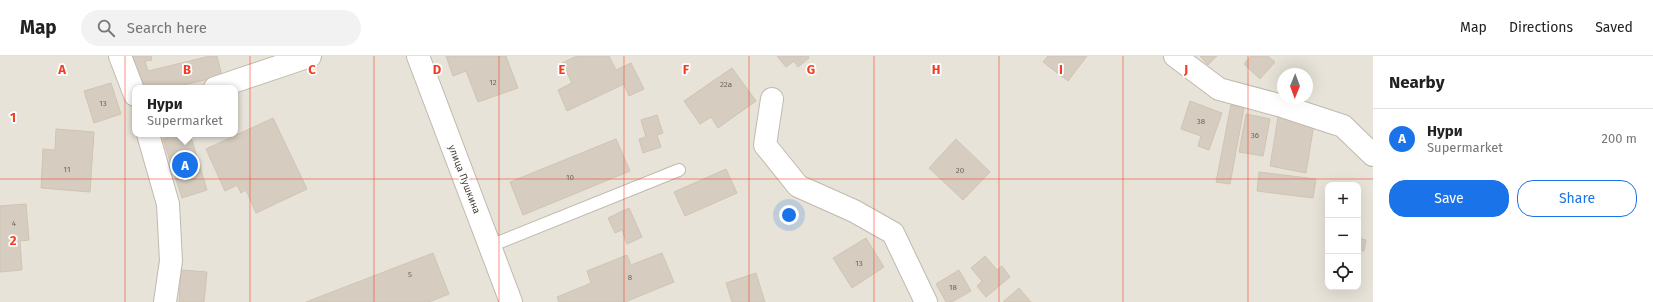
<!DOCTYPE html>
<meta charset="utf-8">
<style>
:root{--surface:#fff;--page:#f2f2f2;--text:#222;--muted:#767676;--line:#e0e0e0;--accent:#1a73e8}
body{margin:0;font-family:"Fira Sans",sans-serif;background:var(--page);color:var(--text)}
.controls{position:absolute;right:12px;bottom:12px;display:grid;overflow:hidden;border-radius:8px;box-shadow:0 4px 16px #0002}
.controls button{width:36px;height:36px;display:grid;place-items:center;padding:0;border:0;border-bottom:1px solid var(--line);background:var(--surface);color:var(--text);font:20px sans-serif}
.compass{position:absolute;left:1277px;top:12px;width:36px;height:36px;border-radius:50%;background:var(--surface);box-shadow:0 4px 16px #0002;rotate:181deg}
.you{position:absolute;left:789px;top:159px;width:14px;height:14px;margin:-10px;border:3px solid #fff;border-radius:50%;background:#1a73e8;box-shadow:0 0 0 6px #1a73e833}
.badge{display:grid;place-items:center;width:26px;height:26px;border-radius:50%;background:var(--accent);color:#fff;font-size:13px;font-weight:700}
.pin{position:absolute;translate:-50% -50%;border:2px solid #fff;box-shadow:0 1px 4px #0006}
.popup{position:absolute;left:132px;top:29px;width:106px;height:52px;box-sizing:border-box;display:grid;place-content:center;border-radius:8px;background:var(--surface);filter:drop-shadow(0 1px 3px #0005);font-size:13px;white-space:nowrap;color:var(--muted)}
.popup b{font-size:15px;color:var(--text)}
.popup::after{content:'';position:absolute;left:50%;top:100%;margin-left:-8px;border:8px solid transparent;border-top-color:var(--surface)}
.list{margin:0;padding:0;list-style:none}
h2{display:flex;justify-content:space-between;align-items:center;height:52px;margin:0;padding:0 16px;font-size:17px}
h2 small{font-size:13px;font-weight:400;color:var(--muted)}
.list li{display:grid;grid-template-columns:26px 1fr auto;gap:12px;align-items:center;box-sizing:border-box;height:60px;padding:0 16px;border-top:1px solid var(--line)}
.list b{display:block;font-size:15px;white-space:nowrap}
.list p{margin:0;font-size:13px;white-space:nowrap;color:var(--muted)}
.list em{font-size:13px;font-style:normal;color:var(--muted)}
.actions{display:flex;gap:8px;padding:12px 16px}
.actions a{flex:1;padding:9px 0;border:1px solid var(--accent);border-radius:16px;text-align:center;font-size:14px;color:var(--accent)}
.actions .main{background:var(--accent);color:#fff}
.icon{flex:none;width:22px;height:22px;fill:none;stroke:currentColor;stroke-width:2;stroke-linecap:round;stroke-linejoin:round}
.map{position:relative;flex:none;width:1373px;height:246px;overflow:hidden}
header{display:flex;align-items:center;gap:24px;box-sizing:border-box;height:56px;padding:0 20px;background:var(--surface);border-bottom:1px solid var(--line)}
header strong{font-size:19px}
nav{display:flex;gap:22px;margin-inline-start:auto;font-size:14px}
.search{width:280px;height:36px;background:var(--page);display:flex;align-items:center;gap:10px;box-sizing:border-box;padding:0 14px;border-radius:22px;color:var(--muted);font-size:15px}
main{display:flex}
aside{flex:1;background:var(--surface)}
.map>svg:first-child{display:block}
.residential{fill:#e8e3d8;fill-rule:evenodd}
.building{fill:#d6cdc0;stroke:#d0c4b3}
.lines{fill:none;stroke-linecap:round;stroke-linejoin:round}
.service-casing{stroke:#c0b9ad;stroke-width:14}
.minor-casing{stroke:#c0b9ad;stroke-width:24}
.service{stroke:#fff;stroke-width:12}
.minor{stroke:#fff;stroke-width:22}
.grid{fill:none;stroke:#f23d23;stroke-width:1;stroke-opacity:0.55}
.labels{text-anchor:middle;stroke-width:3.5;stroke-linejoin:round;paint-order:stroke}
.number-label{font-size:8px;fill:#6c655a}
.street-label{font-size:10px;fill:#484238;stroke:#fff}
.grid-label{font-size:13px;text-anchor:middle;font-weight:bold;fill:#f23d23;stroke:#fff;stroke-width:3.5;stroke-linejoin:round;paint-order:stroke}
</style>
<header>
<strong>Map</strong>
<div class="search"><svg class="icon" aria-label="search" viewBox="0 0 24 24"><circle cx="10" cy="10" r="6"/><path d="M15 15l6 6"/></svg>Search here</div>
<nav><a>Map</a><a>Directions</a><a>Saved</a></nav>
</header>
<main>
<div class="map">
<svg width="1373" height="246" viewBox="0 0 1373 246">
<rect width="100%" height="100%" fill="#f4f1ea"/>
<path class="residential" d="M0,0H1373V246H0ZM1283,18H1307V42H1283ZM135,32H235V78H135ZM1328,129H1358V231H1328Z"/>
<path class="building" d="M131,0H151L152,4L145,5L148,15L210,0H217L222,20L170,32H138Z
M446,0H506L518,32L478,46L466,15L453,20Z
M577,0H609L616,14L631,7L644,33L629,40L624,28L567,55L558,34L572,27L562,7Z
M777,0H808L809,2L798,11L794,5L786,11Z
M1048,0H1087L1068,25L1043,6Z
M1200,0H1217L1208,9Z
M1251,0H1268L1275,6L1260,23L1244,8Z
M732,12L756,45L718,72L711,61L700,68L684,45Z
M111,27L121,58L94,67L84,35Z
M1190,45L1222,57L1209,94L1198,90L1201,80L1181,73Z
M1231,49L1244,52L1230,128L1216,126Z
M1246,58L1270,63L1263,100L1239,96Z
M657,59L663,77L657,79L661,91L643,97L639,83L646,81L641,64Z
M1278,61L1314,68L1306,117L1270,110Z
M273,62L307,133L256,157L246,134L241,137L237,129L225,135L206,93Z
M56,73L94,76L90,136L41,132L43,93L55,94Z
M178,78H190L207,134L182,142L163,83Z
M616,83L630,115L523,159L510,126Z
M956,83L990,116L963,144L929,112Z
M726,113L737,137L685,160L674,136Z
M1259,116L1316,123L1313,142L1257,135Z
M26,148L29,184L20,185L22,214L0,216V150Z
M629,152L642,181L627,188L622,174L615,177L608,162Z
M866,182L884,211L852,232L833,202Z
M1358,182L1366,184L1364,195L1358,194Z
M433,197L449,238L429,246H306Z
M662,197L674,226L625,246H559L557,241L591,227L587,215L627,199L631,209Z
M985,200L997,214L1002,210L1010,221L986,241L977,230L982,225L971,212Z
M181,214L207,216L204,246H179Z
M959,214L971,235L952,246H946L936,228Z
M756,217L765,246H732L726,227Z
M1019,232L1031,246H1003Z"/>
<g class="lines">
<defs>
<path id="service" d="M490,190L679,114"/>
<path id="minor" d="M120,0L135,39
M418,0L511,246
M1175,0L1219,33L1282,50L1343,70L1373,99
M215,32L310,0
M772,43L765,89L798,130L854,155L893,177L926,246
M148,78L168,148L171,205L165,246"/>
</defs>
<use href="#service" class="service-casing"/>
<use href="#minor" class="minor-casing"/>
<use href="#service" class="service"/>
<use href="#minor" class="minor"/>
</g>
<path class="grid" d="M125,0V246M250,0V246M374,0V246M499,0V246M624,0V246M749,0V246M874,0V246M999,0V246M1123,0V246M1248,0V246M0,123H1373"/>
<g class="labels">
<g class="number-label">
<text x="493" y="29">12</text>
<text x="726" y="31">22а</text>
<text x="103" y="50">13</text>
<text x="1201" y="68">38</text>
<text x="1255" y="82">36</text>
<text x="67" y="116">11</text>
<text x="960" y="117">20</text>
<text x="570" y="124">10</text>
<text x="14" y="170">4</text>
<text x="859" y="210">13</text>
<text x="410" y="221">5</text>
<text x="630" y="224">8</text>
<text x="953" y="234">18</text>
</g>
<g class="street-label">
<text transform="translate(465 123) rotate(69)" y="4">улица Пушкина</text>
</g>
</g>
<g class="grid-label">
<text x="62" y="18">A</text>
<text x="187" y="18">B</text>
<text x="312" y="18">C</text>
<text x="437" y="18">D</text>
<text x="562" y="18">E</text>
<text x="686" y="18">F</text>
<text x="811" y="18">G</text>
<text x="936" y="18">H</text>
<text x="1061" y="18">I</text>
<text x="1186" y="18">J</text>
<text x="13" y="66">1</text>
<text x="13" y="189">2</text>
</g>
</svg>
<div class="controls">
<button>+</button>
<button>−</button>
<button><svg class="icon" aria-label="locate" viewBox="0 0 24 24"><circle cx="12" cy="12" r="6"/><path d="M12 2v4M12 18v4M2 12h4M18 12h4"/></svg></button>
</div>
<svg class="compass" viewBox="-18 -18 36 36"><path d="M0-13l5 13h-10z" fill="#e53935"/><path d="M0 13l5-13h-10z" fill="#767676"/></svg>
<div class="you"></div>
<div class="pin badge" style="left:185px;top:109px">A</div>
<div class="popup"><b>Нури</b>Supermarket</div>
</div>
<aside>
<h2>Nearby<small></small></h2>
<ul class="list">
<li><span class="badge">A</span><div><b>Нури</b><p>Supermarket</p></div><em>200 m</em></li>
</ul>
<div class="actions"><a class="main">Save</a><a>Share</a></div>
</aside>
</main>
